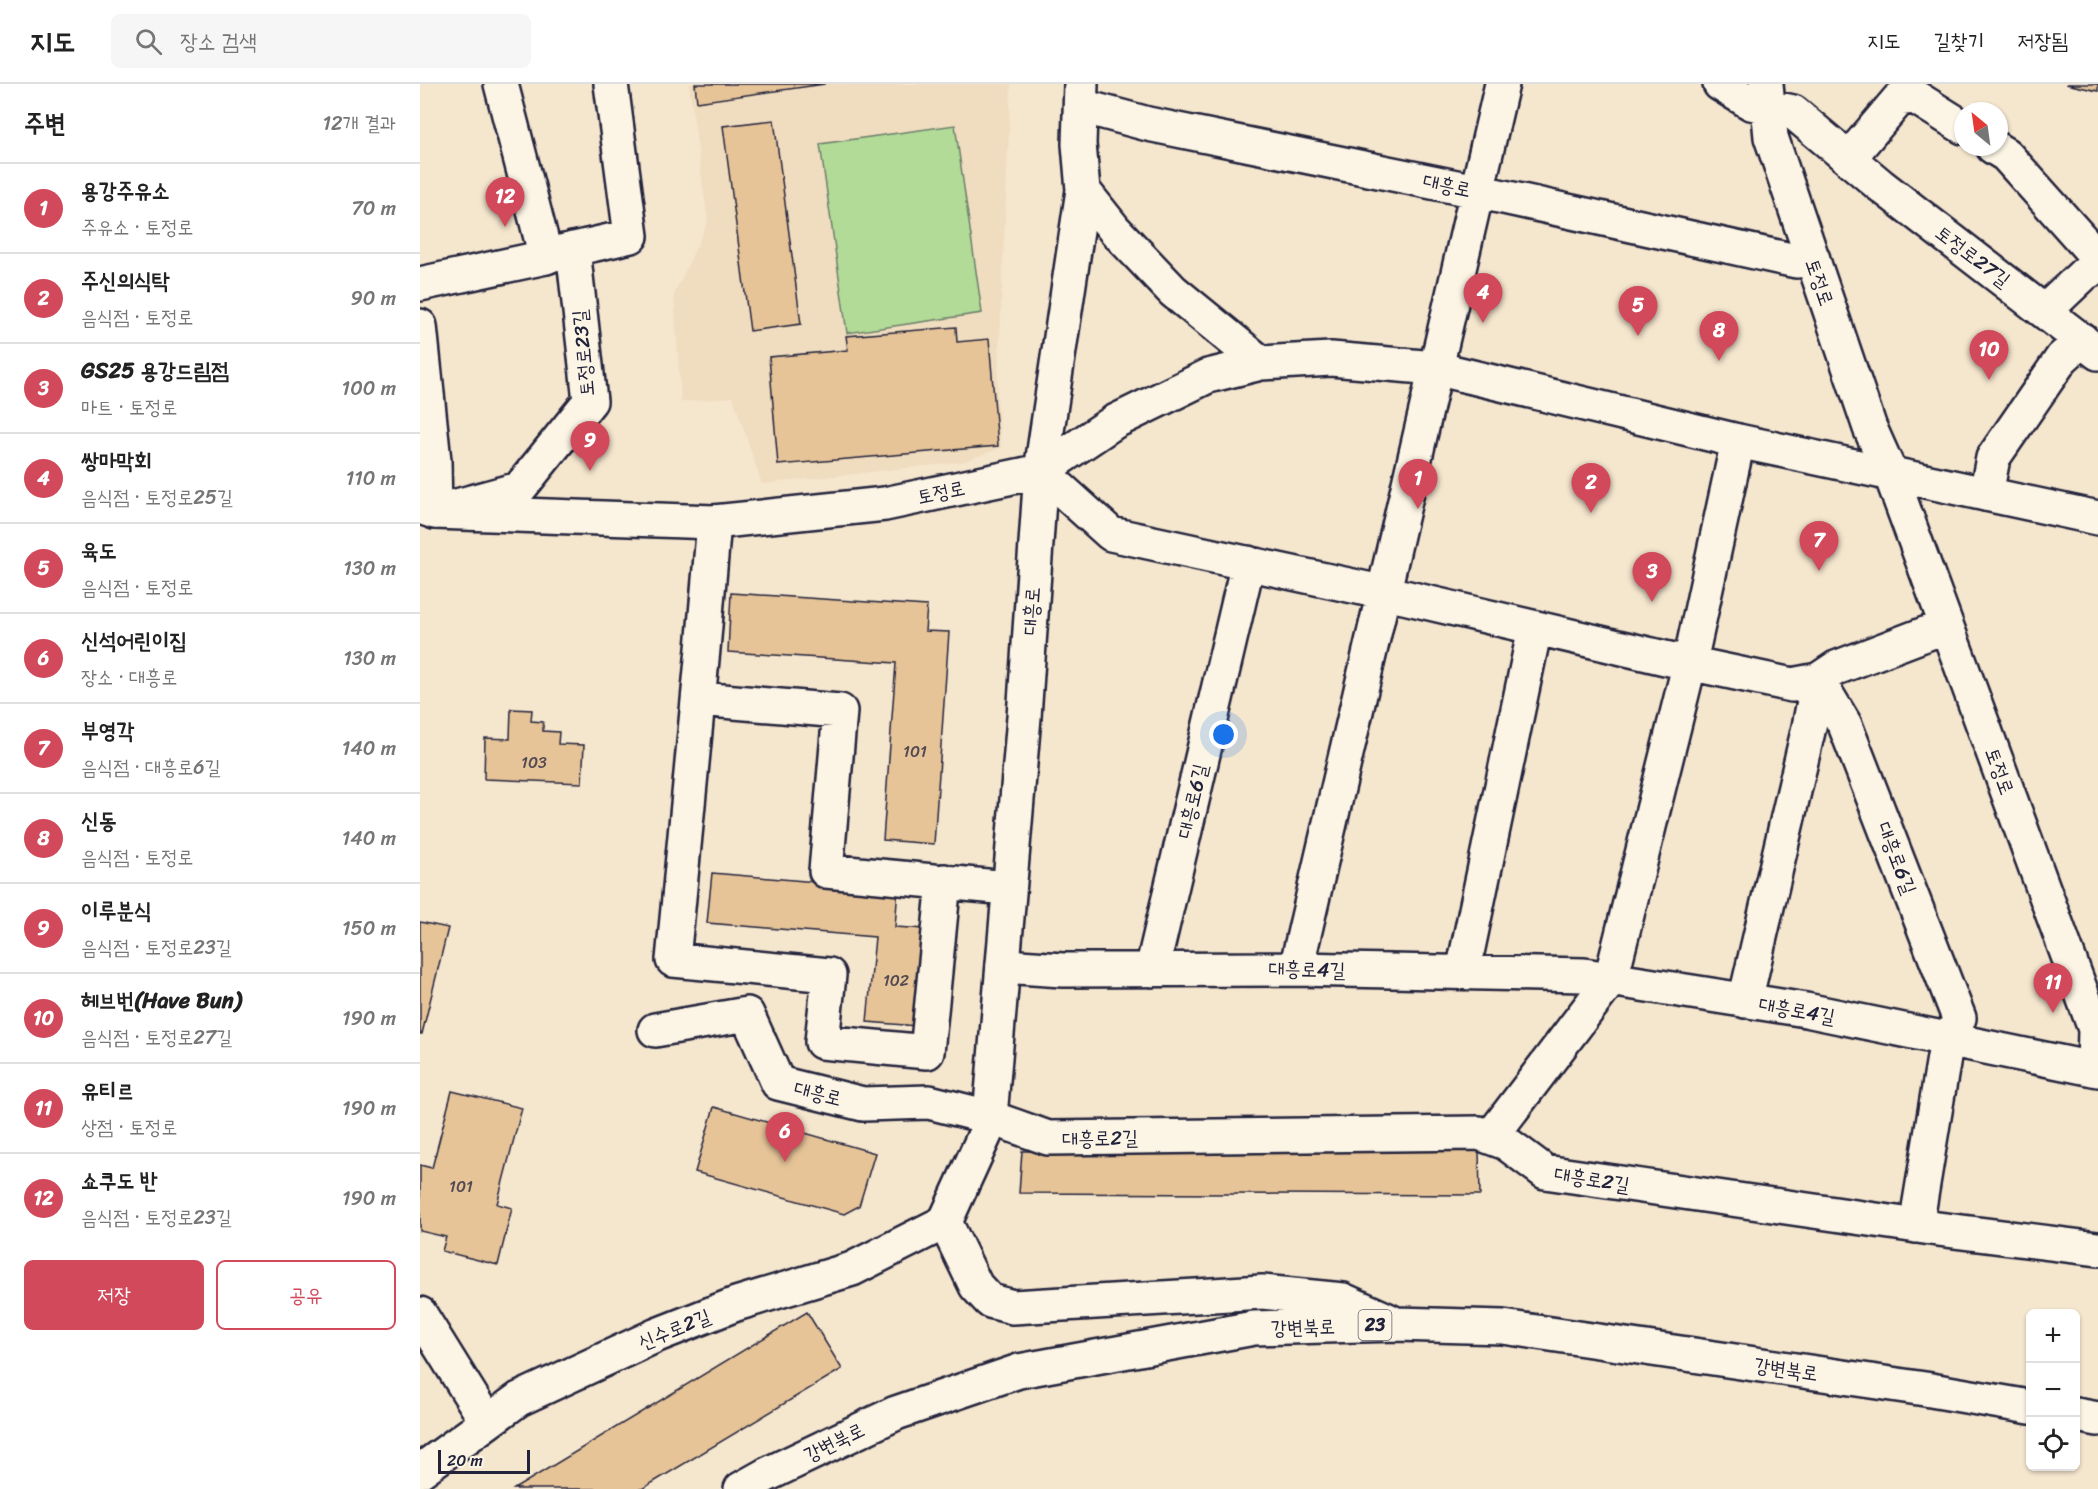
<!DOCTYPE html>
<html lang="ko">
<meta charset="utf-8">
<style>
:root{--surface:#fff;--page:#f6f6f6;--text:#222;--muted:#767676;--line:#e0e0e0;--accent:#d1495b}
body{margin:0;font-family:Sriracha,"Poor Story",sans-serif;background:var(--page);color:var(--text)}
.controls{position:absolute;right:18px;bottom:18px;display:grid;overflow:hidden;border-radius:9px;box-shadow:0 2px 4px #0004}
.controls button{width:54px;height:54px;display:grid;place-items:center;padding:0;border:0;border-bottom:2px solid var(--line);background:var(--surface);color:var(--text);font:30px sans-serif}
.compass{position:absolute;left:1534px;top:18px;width:54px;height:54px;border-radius:50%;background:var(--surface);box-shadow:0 2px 4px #0004;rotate:331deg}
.scale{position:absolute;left:18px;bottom:15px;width:92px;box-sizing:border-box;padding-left:6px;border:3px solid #22223b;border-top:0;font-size:16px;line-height:21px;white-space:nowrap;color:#22223b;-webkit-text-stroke:4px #fcf5e5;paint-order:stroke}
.you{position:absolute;left:804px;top:651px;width:21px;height:21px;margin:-15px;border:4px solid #fff;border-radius:50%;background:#1a73e8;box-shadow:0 0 0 9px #1a73e833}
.badge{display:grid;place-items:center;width:39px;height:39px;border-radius:50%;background:var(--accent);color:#fff;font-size:20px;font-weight:700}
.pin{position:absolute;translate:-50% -50px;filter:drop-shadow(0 2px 3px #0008)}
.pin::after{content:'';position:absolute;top:32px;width:21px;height:18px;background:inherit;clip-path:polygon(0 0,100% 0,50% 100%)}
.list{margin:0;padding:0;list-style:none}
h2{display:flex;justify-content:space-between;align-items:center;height:78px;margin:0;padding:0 24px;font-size:26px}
h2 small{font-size:20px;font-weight:400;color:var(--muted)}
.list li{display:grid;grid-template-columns:39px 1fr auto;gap:18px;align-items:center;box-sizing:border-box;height:90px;padding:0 24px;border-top:2px solid var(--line)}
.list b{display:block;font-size:22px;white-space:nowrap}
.list p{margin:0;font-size:20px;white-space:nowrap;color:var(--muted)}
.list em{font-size:20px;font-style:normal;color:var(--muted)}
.actions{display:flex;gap:12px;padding:18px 24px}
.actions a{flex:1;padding:14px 0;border:2px solid var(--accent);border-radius:9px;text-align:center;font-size:21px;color:var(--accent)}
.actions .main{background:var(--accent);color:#fff}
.icon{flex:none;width:33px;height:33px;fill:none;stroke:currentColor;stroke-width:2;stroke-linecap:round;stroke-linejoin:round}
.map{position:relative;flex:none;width:1678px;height:1405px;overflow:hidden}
header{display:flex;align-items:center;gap:36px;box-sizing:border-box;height:84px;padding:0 30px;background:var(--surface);border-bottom:2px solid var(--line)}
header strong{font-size:28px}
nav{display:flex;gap:33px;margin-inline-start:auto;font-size:21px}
.search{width:420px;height:54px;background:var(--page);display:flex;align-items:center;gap:15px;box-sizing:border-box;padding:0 21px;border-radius:9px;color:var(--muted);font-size:22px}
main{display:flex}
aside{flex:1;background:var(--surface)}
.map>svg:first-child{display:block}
.built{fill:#f0dcbe}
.park{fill:#b2db98;stroke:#6a7e6a;stroke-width:1.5}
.building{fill:#e6c498;stroke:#22223b;stroke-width:1.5}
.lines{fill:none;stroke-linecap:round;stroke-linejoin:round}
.minor-casing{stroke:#22223b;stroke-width:38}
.major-casing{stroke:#22223b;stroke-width:38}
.highway-casing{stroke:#22223b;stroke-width:38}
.minor{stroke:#fcf5e5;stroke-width:33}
.major{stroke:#fcf5e5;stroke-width:33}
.highway{stroke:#fcf5e5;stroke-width:33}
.labels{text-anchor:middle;stroke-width:4.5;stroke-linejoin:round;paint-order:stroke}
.number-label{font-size:16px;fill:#534a52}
.shield{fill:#fcf5e5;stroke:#63616e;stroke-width:1.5}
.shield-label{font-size:18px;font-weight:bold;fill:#22223b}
.street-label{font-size:20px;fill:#22223b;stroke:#fcf5e5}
</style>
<header>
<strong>지도</strong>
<div class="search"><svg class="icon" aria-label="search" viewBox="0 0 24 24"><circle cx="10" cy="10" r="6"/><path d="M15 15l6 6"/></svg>장소 검색</div>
<nav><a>지도</a><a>길찾기</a><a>저장됨</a></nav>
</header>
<main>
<aside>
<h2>주변<small>12개 결과</small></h2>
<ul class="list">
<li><span class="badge">1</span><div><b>용강주유소</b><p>주유소 · 토정로</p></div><em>70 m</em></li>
<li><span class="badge">2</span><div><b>주신의식탁</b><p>음식점 · 토정로</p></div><em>90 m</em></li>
<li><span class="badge">3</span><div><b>GS25 용강드림점</b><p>마트 · 토정로</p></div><em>100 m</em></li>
<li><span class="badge">4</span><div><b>쌍마막회</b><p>음식점 · 토정로25길</p></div><em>110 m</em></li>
<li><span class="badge">5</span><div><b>육도</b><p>음식점 · 토정로</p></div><em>130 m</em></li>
<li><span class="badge">6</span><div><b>신석어린이집</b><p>장소 · 대흥로</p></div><em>130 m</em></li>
<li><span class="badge">7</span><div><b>부영각</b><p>음식점 · 대흥로6길</p></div><em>140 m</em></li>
<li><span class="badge">8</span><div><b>신동</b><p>음식점 · 토정로</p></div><em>140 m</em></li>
<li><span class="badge">9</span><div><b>이루분식</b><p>음식점 · 토정로23길</p></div><em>150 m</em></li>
<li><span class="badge">10</span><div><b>헤브번(Have Bun)</b><p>음식점 · 토정로27길</p></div><em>190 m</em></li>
<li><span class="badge">11</span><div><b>유티르</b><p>상점 · 토정로</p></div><em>190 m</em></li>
<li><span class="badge">12</span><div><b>쇼쿠도 반</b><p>음식점 · 토정로23길</p></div><em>190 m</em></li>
</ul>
<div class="actions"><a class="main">저장</a><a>공유</a></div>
</aside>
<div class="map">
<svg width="1678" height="1405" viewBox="0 0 1678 1405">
<rect width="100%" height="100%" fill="#f5e6ce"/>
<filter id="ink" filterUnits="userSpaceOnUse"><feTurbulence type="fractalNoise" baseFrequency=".0167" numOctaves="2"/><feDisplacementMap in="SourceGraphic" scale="12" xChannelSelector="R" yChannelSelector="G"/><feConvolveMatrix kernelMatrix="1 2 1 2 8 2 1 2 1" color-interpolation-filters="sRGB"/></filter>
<g filter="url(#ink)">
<path class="built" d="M269,0H591L577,312L581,364L541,378L342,400L313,313L261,318L254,211L288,138Z"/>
<path class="park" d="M535,41L562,229L427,249L400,60Z"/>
<path class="building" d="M275,0H405L277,18Z
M1646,0H1678V7Z
M354,36L381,240L330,247L303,42Z
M536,243L537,258L569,255L578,362L358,381L349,273L428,266L426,252Z
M311,509L507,522L505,547L529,548L514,760L463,756L476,579L308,568Z
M91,625L112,626L111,637L123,638V647L139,648L138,660L164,661L162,699L64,695L65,654L90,655Z
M292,789L478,805L475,843L506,845L497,942L447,938L455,853L287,839Z
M0,838L28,844L2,950H0Z
M32,1007L102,1024L77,1120L92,1124L78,1181L22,1167L26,1153L0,1147V1081L12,1084Z
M294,1023L455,1069L439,1122L424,1130L275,1088Z
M602,1067H1059L1060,1111L599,1109Z
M387,1228L422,1285L222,1405H94Z"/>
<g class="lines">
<defs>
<path id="minor" d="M81,0L126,173
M1300,0L1331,19L1373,28L1460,101L1678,269
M1346,0L1351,53L1450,344L1471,391L1675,945L1674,985
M661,22L728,40L1056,107L1376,177L1393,175
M1573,63L1586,71L1678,174
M1429,74L1479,15L1495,13L1543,43
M0,200L126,173L136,169L211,152L191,0
M1625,227L1665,189L1678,183
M0,242L14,377L15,428L99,405L170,317L153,165
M621,387L691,450L984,513L1245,574L1372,601L1398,596L1416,584L1526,542
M1566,410L1573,374L1642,274L1662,256
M294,438L283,565L253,876L409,891L402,958L507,968L524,797
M1398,596L1425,641L1539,934L1531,956
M279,615L420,627L406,787L588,804
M583,882L643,886L876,885L1164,891L1386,926L1678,986
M876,885L1082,0
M732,886L828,479
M1043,888L1115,544
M1325,917L1389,643L1398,596
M235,946L327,930L358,999L443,1020L509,1018L569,1033L628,1054L1059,1049L1086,1059L1125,1088L1518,1145L1678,1165
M1071,1053L1191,895L1270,578L1318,357
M1496,1142L1527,955
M0,1230L67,1338
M0,1387L99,1315L237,1251L316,1220L432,1185L525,1138"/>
<path id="major" d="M663,106L694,145L753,207L841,279
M0,423L15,428L294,438L465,420L621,387L694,338L788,292L841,279L911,275L1015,284L1318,357L1678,434
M525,1138L567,1046L571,1021L604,633L621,387L663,106L659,60L661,0"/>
<path id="highway" d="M525,1138L556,1202L570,1217L593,1223L842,1208L923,1216L970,1237
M1656,1331L1678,1335
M321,1405L346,1391L476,1329L599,1287L834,1244L977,1240L1083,1243L1505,1305L1610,1323"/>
</defs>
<use href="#minor" class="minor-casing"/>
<use href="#major" class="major-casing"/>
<use href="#highway" class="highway-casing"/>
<use href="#minor" class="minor"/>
<use href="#major" class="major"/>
<use href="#highway" class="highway"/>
</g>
</g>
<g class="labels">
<g class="number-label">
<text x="495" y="673">101</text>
<text x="114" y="684">103</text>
<text x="476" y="902">102</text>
<text x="41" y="1108">101</text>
</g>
<rect class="shield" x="938.5" y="1226" width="33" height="30" rx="4.5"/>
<g class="shield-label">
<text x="955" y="1247">23</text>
</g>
<g class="street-label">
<text transform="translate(1027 101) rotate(12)" y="7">대흥로</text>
<text transform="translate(1553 172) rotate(37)" y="7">토정로27길</text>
<text transform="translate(1400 198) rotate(71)" y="7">토정로</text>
<text transform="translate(163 269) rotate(-95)" y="7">토정로23길</text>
<text transform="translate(521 408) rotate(-12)" y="7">토정로</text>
<text transform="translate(611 527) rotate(-86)" y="7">대흥로</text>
<text transform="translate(1580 687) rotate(70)" y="7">토정로</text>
<text transform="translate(772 717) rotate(-77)" y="7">대흥로6길</text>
<text transform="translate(1477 774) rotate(69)" y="7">대흥로6길</text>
<text transform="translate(887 885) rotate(1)" y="7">대흥로4길</text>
<text transform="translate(1377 926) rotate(10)" y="7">대흥로4길</text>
<text transform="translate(398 1009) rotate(14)" y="7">대흥로</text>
<text transform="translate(680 1054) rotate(-1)" y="7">대흥로2길</text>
<text transform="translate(1172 1095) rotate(9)" y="7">대흥로2길</text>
<text transform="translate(883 1243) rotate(-2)" y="7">강변북로</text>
<text transform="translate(254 1245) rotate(-22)" y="7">신수로2길</text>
<text transform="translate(1366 1285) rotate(8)" y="7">강변북로</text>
<text transform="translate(414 1358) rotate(-26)" y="7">강변북로</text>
</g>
</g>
</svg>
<div class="controls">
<button>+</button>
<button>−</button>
<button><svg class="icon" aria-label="locate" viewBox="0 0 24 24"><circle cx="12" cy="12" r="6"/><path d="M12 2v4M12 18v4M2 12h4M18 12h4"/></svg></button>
</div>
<svg class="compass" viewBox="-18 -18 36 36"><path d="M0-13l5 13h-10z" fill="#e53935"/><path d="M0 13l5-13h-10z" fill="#767676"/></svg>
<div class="scale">20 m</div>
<div class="you"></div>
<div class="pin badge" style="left:998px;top:425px">1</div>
<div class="pin badge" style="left:1171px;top:429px">2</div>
<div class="pin badge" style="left:1232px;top:518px">3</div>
<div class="pin badge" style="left:1063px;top:239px">4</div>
<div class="pin badge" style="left:1218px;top:252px">5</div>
<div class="pin badge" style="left:365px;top:1078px">6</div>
<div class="pin badge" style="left:1399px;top:487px">7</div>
<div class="pin badge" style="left:1299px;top:277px">8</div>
<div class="pin badge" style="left:170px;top:387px">9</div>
<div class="pin badge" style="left:1569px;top:296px">10</div>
<div class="pin badge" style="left:1633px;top:929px">11</div>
<div class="pin badge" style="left:85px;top:143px">12</div>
</div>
</main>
